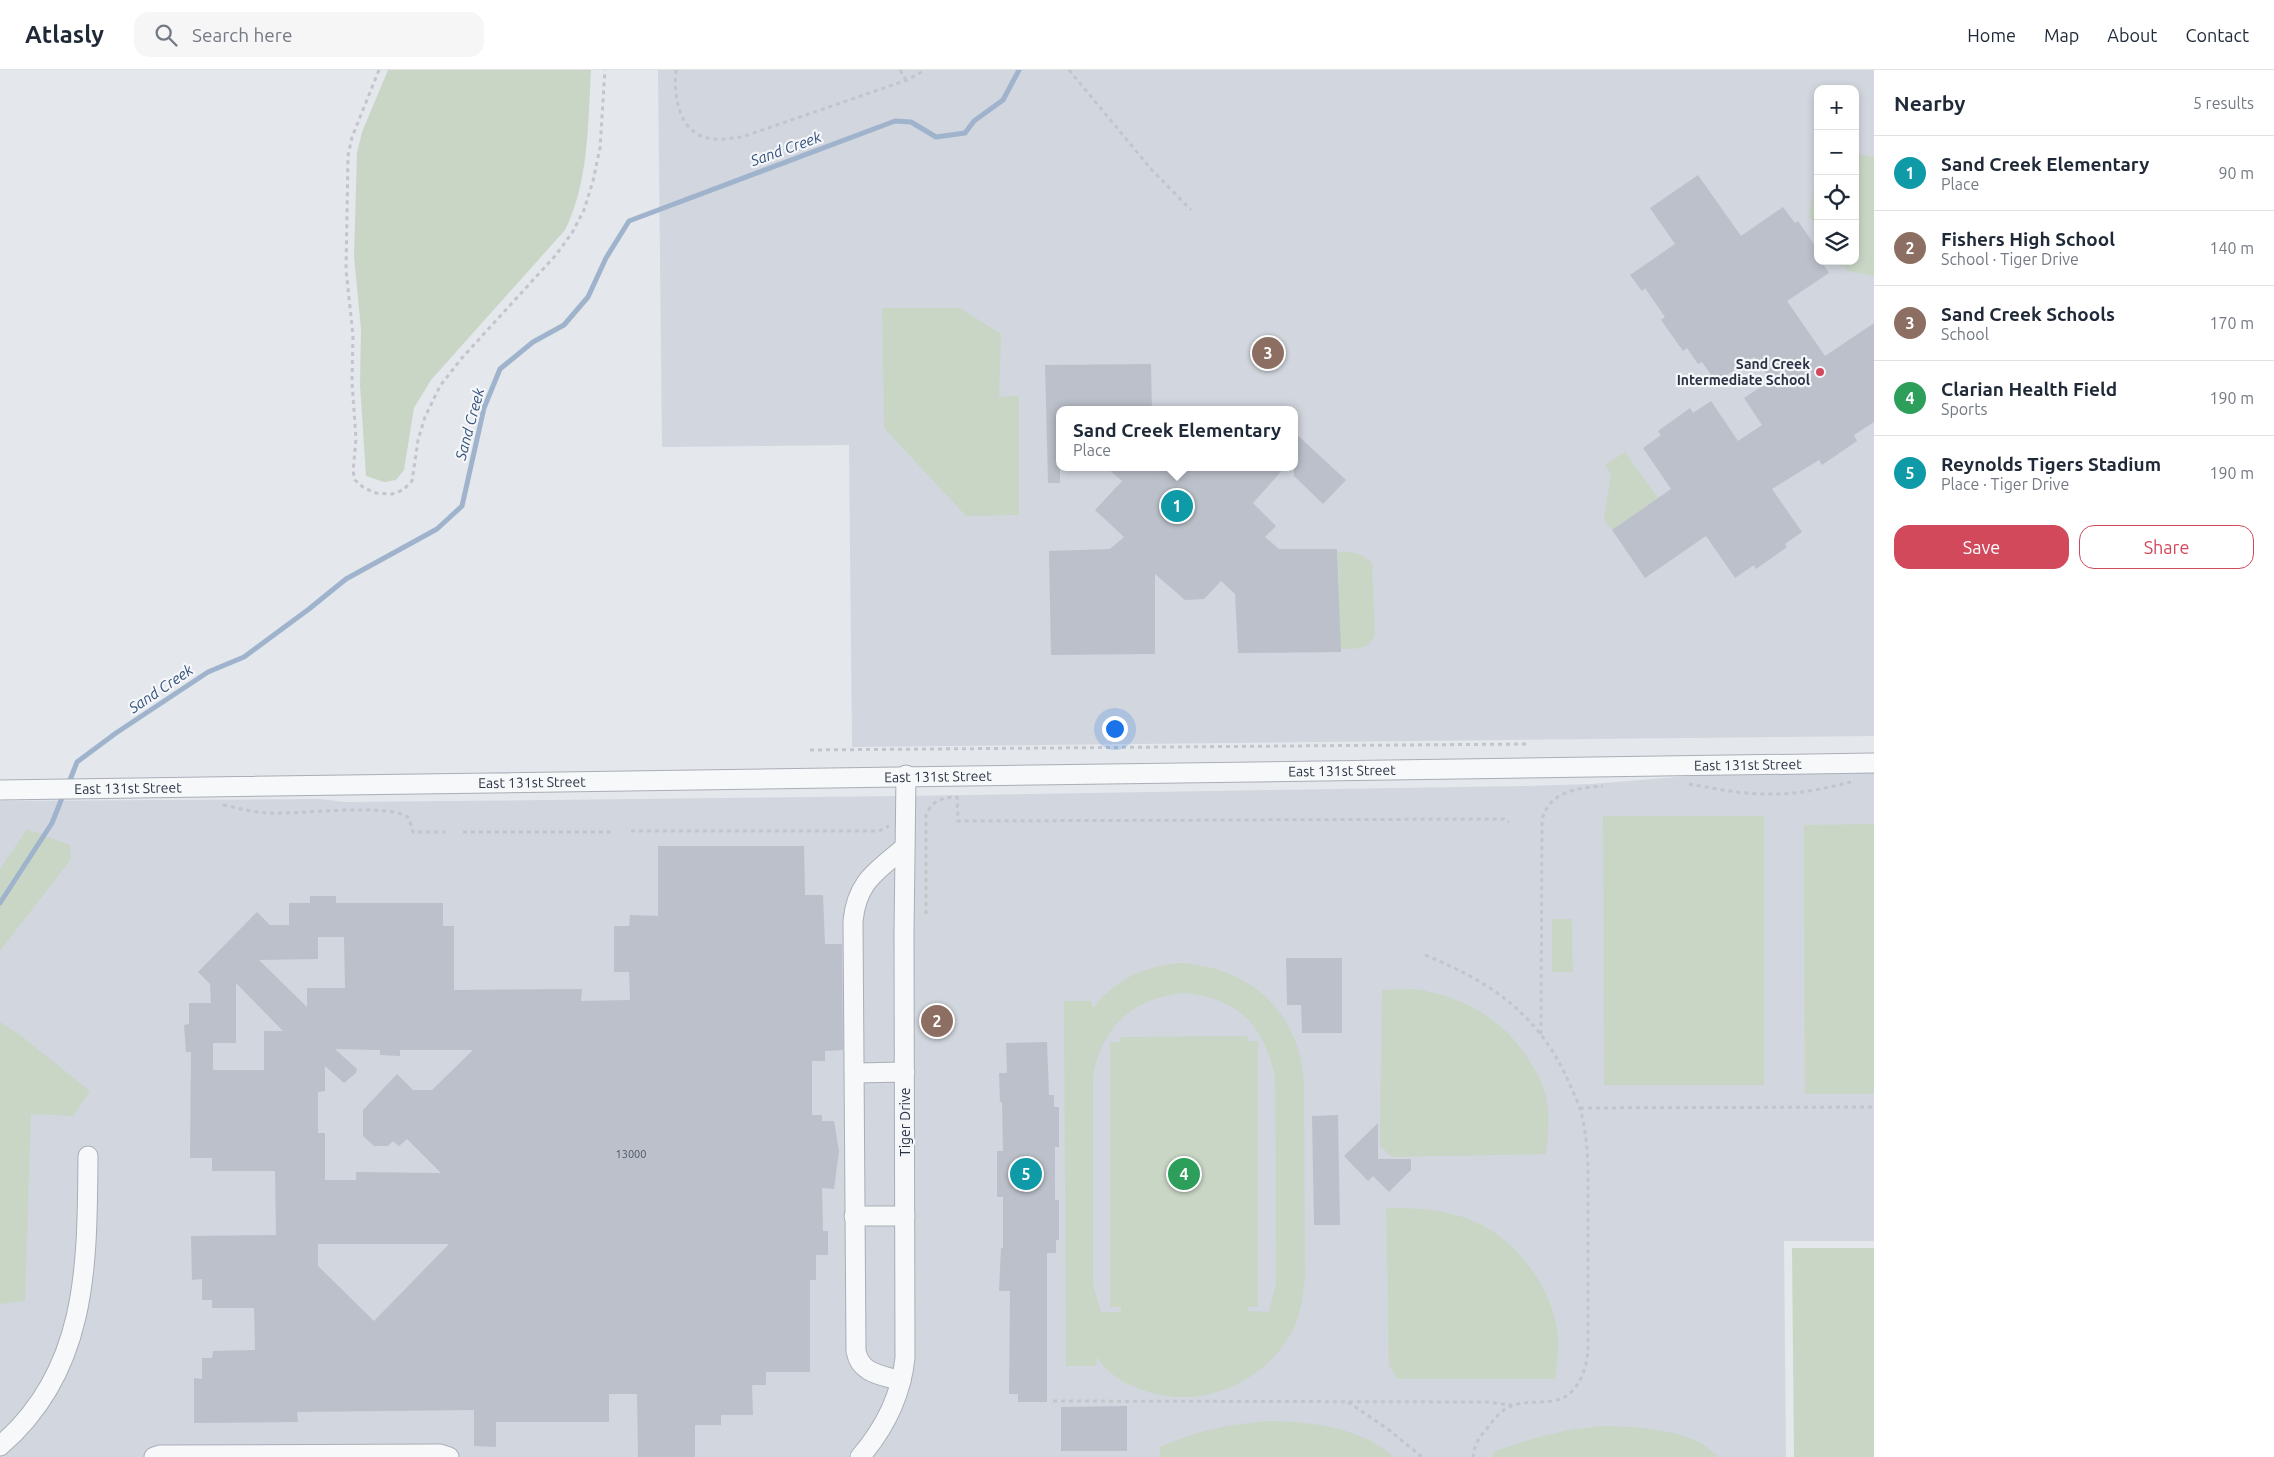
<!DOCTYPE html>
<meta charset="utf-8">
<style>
:root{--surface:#fff;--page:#f6f6f7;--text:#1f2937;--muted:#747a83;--line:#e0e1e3;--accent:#d1495b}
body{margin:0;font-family:Ubuntu,sans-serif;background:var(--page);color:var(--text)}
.controls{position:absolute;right:15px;top:15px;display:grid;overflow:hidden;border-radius:10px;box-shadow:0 2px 8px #0003}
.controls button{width:45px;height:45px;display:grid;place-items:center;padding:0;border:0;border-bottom:1px solid var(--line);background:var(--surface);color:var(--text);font:25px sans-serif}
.you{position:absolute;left:1114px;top:658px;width:18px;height:18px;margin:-12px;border:4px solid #fff;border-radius:50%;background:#1a73e8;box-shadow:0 0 0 8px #1a73e833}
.badge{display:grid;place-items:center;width:32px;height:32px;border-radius:50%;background:var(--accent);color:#fff;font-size:16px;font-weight:700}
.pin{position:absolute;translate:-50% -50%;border:2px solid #fff;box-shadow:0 1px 5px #0006}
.popup{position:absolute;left:1056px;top:336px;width:242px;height:65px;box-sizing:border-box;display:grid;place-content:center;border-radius:10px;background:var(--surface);filter:drop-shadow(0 1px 4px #0005);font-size:16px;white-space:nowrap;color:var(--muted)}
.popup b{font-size:19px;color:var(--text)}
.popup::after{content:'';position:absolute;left:50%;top:100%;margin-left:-10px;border:10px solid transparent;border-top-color:var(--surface)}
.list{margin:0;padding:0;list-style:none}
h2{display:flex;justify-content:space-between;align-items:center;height:65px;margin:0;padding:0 20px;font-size:21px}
h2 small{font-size:16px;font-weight:400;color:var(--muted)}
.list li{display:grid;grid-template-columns:32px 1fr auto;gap:15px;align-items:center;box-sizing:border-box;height:75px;padding:0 20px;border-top:1px solid var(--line)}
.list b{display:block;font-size:19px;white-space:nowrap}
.list p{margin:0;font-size:16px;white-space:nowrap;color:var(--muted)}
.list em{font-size:16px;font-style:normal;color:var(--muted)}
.actions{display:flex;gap:10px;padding:15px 20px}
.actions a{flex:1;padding:11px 0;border:1px solid var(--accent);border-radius:15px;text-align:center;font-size:18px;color:var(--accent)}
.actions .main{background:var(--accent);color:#fff}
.icon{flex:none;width:28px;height:28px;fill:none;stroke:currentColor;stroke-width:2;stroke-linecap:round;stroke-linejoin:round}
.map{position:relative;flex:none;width:1874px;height:1387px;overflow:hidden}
header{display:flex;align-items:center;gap:30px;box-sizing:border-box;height:70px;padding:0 25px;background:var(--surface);border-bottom:1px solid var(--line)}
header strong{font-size:24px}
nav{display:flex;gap:28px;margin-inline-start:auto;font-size:18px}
.search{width:350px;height:45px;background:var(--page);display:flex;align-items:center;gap:12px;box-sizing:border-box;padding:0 18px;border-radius:15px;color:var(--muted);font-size:19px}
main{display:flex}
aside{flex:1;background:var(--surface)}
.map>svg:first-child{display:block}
.built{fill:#d2d6de;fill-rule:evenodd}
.green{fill:#c9d6c5;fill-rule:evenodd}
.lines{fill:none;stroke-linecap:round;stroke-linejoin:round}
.stream{stroke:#9fb4cc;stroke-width:5}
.building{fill:#bbc0ca;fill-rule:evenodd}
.minor-casing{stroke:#a9aeb7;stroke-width:21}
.path{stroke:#c2c5cb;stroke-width:3;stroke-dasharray:4 4;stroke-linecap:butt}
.minor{stroke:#f7f8fa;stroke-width:19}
.poi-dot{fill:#d1495b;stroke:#f4f6f9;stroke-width:2}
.labels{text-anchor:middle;stroke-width:4.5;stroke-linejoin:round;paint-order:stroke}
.number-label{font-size:11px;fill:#4f5766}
.poi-label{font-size:14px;font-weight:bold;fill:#2b3445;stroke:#f4f6f9;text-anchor:end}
.street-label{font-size:14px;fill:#2b3445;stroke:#f4f6f9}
.water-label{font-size:15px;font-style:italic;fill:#34527a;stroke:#f4f6f9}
</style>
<header>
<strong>Atlasly</strong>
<div class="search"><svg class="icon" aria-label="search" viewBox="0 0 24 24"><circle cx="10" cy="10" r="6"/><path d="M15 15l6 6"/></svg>Search here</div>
<nav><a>Home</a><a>Map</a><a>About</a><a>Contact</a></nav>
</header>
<main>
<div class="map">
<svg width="1874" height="1387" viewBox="0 0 1874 1387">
<rect width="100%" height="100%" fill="#e4e7ec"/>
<path class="built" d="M658,0H1874V666L852,677L849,375L662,377ZM1818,19H1855V191H1818ZM1060,340H1294V397H1060Z
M1874,702V1171H1784L1786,1387H0V731L320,729L345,732L454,731L905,726L1526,716L1592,714L1726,703Z"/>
<path class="green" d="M388,0H591C588,53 589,112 565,160L431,310L414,338L404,400L396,410L384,412L366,406L360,315L361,259L354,187L357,83L362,62Z
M1855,84L1874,87V206L1848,201L1841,191H1855Z
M1818,98V158L1809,146Z
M882,238H960L1001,264L999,327L1019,326V445L966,446L884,358Z
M1625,382L1658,428L1612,460L1604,450L1611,404L1605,395Z
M1338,482C1353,482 1361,482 1372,493L1375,564C1369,581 1357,578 1340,579Z
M1603,746H1764V1015H1604Z
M1874,754V1024H1805L1804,755Z
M27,759L70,775L71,789L0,881V799Z
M1552,849H1572L1573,902H1552Z
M1180,893C1250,897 1299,941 1304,1012L1305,1207C1303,1226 1301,1246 1292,1262C1264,1312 1204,1339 1149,1322C1128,1316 1109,1306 1097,1287L1096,1296H1066L1064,931H1091L1093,938C1118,908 1142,897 1180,893ZM1184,923C1238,928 1264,955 1275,1007L1276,1212L1269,1242L1248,1241V1237H1258V971H1248L1247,966L1120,967V972H1110V1237H1121V1242H1101L1093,1215V1006C1102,956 1133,928 1184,923Z
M1414,919C1463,926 1504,948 1530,992C1536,1001 1542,1012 1545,1023C1551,1043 1548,1064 1546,1084L1392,1087L1380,1076L1382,920Z
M0,952L20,965L90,1021L73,1046L31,1044L25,1231L0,1234Z
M1386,1138C1413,1138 1440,1139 1466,1148C1513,1164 1554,1217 1558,1267C1559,1281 1557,1295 1555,1309H1398L1389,1296Z
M1792,1178H1874V1387H1794Z
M1273,1351C1315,1352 1361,1358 1394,1387H1160V1377C1202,1360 1227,1354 1273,1351Z
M1605,1356C1631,1356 1678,1360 1700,1373C1706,1376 1713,1382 1718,1387H1493V1382C1533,1368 1562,1359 1605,1356Z"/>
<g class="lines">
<path class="stream" d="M68,715L77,692L116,663L208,602L244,587L309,539L346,509L437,459L462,436L484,338L500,299L533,272L564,255L588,227L606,188L629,151L895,51L911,52L936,67L965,63L974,51L1003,30L1019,0
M0,833L52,753L64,723"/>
</g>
<path class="building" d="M1698,105L1741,166L1783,137L1795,153L1798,151L1818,180V191H1821L1829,203L1787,231L1825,286L1874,253V352L1854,365L1857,371L1822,395L1819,390L1772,419L1802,462L1785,474L1787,477L1756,499L1754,495L1735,508L1706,466L1645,508L1612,460L1671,419L1643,378L1661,365L1658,361L1690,338L1693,343L1711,331L1738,371L1762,355L1744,328L1771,310L1754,287L1716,312L1702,292L1698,294L1687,278L1683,281L1661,250L1665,247L1645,218L1642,221L1630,205L1675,174L1650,138Z
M1151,294L1152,340H1060V413H1048L1045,295Z
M1294,362L1346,410L1323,434L1294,406Z
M1106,397H1285L1253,433L1276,456L1265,467L1279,479H1337L1341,582L1238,583L1235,524L1221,511L1204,529L1185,530L1155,504V584L1051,585L1049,481L1110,479L1124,467L1095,440L1122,411Z
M658,776H804L805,825H823L825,874H842L843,980L825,981V991H812V1045H822V1051H834L839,1081L834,1119L822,1118L823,1161H828V1185H816V1210H810V1302H766V1315H752L753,1345H721V1355H695V1387H638L637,1324H609V1352H496V1377L474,1376V1340L297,1342L298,1352L194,1353V1308L202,1309V1288H212L213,1281L255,1280L254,1238H212V1230H202V1209L192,1210L191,1166L276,1165L275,1101H212V1088H190L191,982H186L184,955L189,954V933H211L210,914L198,902L257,842L270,855H289V833H310V826H336V833H443V856H454V920L582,919L581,931L630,930L629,902H614V856H629L630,845L658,846ZM318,867H344L345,918H307V937L259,890L318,889ZM236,913L283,961H264V1000H213V973H236ZM335,979L380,980V985L400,986V980H473L432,1020H413L397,1004L363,1040V1066L374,1076H388L393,1071L399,1076L407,1069L441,1103L356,1102V1110H325V1063H318V1022L325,1021V996L344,1013L356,1003L357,999ZM318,1174H449L374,1251L318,1196Z
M1286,888H1342V963H1302L1301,935H1287Z
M1047,972L1049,1025H1054V1037H1059V1077H1055V1130H1059V1170H1056V1183H1047V1332H1018V1324H1009L1010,1221H999L1001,1178H1003V1127H997V1081H1003L1002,1032H1000L999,1003H1007L1006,973Z
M1338,1045L1340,1155H1314L1312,1046Z
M1378,1053V1089H1411V1100L1389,1122L1373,1106L1368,1111L1344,1086Z
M1127,1336V1381H1061V1337Z"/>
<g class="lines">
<defs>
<g id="minor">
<path id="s1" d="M0,720L1874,693"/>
<path d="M855,1003L905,1002"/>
<path d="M854,1146H905"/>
<path d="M901,1311C882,1305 860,1304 856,1281L853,851C857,811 877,801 905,777"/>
<path d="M0,1376C89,1300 87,1193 88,1086"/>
<path d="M154,1387L160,1385L440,1384L449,1387"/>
<path d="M860,1387C885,1358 901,1326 905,1288L904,863L906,705"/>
</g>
</defs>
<use href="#minor" class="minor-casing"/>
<path class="path" d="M379,0L352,67L348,86L346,200L353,265L352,312L356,369L353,401L355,410L364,418L376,423L392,424L403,420L412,411L418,370L425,347L440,316L461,289L555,186L572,163L584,140L593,111L600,78L605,0
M676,0C673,28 680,67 714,69C723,70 733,68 742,67L907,10L925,0
M900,0L906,10
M1069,0L1151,99L1191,140
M810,680L1526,674
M1689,714C1717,719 1746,725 1774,724C1801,724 1826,718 1851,712
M223,735C238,738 252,742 268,743C297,745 390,732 409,748L413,762H445
M631,761H879L889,756
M463,762H614
M926,844V745C932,731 942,727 957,727L958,751L1504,749L1509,752
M1425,885C1489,911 1537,943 1567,1008C1571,1018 1577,1029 1580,1039C1590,1073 1588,1110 1588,1145C1588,1190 1588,1236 1588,1281C1586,1302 1577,1327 1553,1331C1540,1333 1527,1331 1514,1335C1503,1338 1495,1348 1488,1357C1480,1366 1474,1375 1473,1387
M1541,964L1542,750C1549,721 1578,718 1603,716
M1580,1038L1874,1037
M1053,1331L1487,1332L1512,1335
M1348,1332L1389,1360L1422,1387"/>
<use href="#minor" class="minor"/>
</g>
<circle class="poi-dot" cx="1820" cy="302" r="5"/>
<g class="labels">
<g class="number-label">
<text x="631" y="1088">13000</text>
</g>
<g class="poi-label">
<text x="1810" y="299">Sand Creek<tspan x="1810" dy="16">Intermediate School</tspan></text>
</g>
<g class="street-label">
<text dy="5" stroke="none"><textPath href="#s1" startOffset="1748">East 131st Street</textPath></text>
<text dy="5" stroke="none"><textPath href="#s1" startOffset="1342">East 131st Street</textPath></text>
<text dy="5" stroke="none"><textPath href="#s1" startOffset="938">East 131st Street</textPath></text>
<text dy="5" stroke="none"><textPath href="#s1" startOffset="532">East 131st Street</textPath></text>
<text dy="5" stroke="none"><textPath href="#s1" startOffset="128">East 131st Street</textPath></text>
<text transform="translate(905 1052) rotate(-90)" y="5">Tiger Drive</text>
</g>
<g class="water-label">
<text transform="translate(786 79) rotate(-20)" y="5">Sand Creek</text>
<text transform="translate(470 354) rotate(-75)" y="5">Sand Creek</text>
<text transform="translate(161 619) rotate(-34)" y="5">Sand Creek</text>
</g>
</g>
</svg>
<div class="controls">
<button>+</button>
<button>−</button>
<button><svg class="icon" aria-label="locate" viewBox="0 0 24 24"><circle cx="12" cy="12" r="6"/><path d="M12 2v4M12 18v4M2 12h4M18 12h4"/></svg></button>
<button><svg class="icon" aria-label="layers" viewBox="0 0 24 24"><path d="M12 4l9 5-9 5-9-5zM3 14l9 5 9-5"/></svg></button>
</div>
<div class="you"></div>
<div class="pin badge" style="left:1177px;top:436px;background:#0f9aa8">1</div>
<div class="popup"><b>Sand Creek Elementary</b>Place</div>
<div class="pin badge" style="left:937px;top:951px;background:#8d6e63">2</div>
<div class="pin badge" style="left:1268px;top:283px;background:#8d6e63">3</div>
<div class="pin badge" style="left:1184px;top:1104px;background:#2e9e5b">4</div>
<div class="pin badge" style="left:1026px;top:1104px;background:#0f9aa8">5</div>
</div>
<aside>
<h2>Nearby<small>5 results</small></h2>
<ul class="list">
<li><span class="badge" style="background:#0f9aa8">1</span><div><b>Sand Creek Elementary</b><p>Place</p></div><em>90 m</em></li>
<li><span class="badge" style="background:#8d6e63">2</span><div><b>Fishers High School</b><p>School · Tiger Drive</p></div><em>140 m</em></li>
<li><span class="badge" style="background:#8d6e63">3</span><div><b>Sand Creek Schools</b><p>School</p></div><em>170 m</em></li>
<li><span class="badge" style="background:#2e9e5b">4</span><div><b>Clarian Health Field</b><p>Sports</p></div><em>190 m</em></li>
<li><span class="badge" style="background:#0f9aa8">5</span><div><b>Reynolds Tigers Stadium</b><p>Place · Tiger Drive</p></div><em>190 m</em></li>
</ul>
<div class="actions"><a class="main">Save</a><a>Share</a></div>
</aside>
</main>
